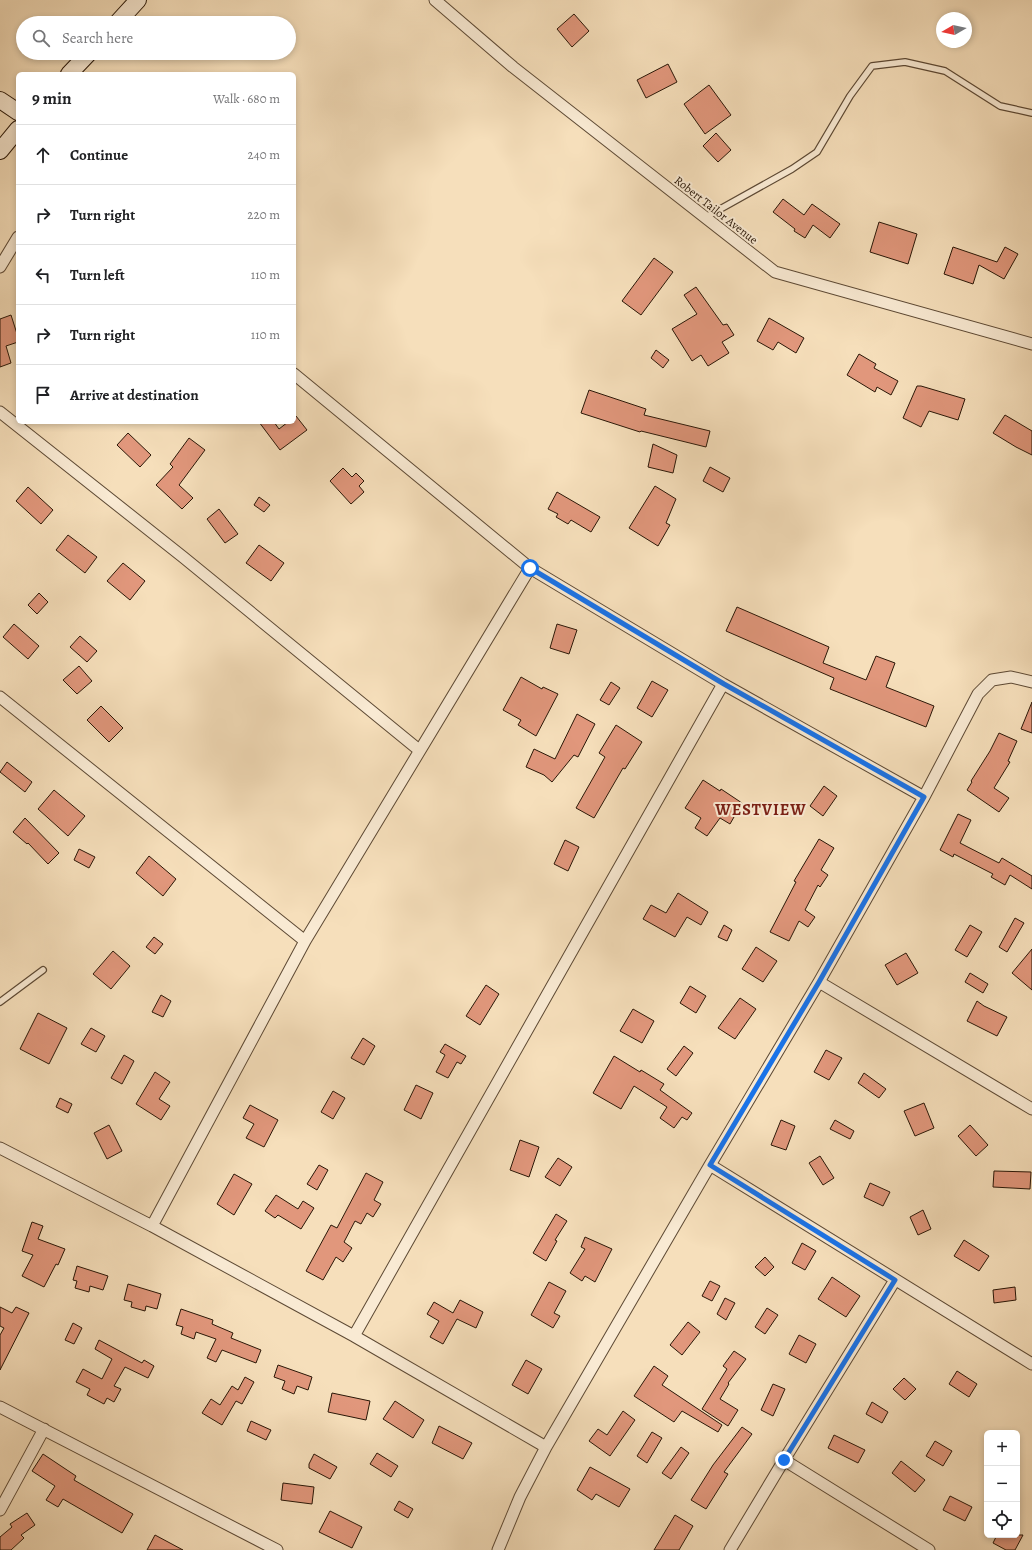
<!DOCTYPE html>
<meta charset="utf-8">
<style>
:root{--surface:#fff;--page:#f6f6f6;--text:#202124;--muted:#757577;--line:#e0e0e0}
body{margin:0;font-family:Alegreya,serif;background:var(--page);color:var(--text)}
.controls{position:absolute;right:12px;bottom:12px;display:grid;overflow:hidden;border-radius:6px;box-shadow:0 2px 6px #0003}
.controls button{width:36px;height:36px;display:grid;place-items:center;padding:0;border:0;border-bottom:1px solid var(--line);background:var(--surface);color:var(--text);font:20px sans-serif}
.compass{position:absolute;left:936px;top:12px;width:36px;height:36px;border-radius:50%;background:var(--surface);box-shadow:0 2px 6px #0003;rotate:261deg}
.stop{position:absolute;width:12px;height:12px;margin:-9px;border:3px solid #1a73e8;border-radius:50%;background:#fff}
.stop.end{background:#1a73e8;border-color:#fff;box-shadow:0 1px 4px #0008}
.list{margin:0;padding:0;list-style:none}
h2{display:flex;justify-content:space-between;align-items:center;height:52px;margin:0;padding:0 16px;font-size:17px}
h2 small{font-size:13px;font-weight:400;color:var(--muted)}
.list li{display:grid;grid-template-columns:26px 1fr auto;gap:12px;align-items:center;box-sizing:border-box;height:60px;padding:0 16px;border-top:1px solid var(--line)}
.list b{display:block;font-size:15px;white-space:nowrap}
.list em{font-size:13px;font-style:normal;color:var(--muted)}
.icon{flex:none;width:22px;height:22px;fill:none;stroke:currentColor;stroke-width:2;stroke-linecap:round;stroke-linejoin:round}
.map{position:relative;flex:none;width:1032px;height:1550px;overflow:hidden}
.search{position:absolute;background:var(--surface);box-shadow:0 2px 6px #0003;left:16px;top:16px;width:280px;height:44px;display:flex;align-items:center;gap:10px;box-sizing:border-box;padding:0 14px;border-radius:22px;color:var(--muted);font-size:15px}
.panel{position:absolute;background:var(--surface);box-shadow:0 2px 6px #0003;left:16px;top:72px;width:280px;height:352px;border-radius:6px}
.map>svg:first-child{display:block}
.building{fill:#e1977c;stroke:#2a1707}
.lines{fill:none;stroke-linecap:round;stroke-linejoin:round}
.lane-casing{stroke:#5d4934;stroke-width:8}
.street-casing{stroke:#5d4934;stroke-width:13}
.secondary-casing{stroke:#2a1707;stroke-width:18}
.lane{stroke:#f9ead3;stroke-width:5.5}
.street{stroke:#f9ead3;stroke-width:11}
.secondary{stroke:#f9ead3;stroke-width:16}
.route{stroke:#1a73e8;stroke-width:5}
.labels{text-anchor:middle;stroke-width:4;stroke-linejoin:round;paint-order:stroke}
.street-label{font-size:12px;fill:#2a1707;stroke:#f9ead3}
.district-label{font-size:16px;font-weight:bold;letter-spacing:1px;fill:#7a1f14;stroke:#f9ead3}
</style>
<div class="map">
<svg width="1032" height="1550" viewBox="0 0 1032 1550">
<rect width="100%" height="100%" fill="#f6dfbb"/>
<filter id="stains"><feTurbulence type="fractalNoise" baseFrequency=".005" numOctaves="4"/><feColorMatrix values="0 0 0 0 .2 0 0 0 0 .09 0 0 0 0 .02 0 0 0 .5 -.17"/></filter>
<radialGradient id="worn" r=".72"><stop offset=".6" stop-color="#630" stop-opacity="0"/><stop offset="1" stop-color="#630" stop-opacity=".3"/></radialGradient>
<path class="building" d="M574,14L589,31L572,47L557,29Z
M668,64L677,82L646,98L637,80Z
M709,85L731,115L705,134L684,104Z
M716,133L731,150L718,162L703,146Z
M783,199L804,215L812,204L840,224L830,238L813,225L805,238L794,231L795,229L773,212Z
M879,222L917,234L908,264L870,252Z
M953,247L997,262L1005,247L1018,254L1004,279L979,265L973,284L944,274Z
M654,258L673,272L641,315L622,301Z
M696,287L723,325L727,324L734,335L722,342L729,353L708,366L701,355L692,361L672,329L697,314L684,295Z
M11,315L18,337V342L6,346L11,363L0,367V319Z
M769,318L804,338L796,353L778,342L773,350L757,341Z
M656,350L669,360L663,368L651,358Z
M859,354L876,364L874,368L898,381L891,395L877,387L875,392L847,375Z
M917,386H921L965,399L958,420L929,411L921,427L903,418Z
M589,390L646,409L644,415L710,431L706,447L641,431L640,432L581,413Z
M1005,415L1032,431V455L1016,447L993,433Z
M296,416L307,430L280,450L259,422H274L279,429L288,422H294V418Z
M128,433L151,455L140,467L117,445Z
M189,438L205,450L179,485L193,498L182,509L156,485L173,467L170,464Z
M653,444L677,455L673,473L648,467Z
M710,467L730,478L723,492L703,481Z
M343,468L352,477L356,473L364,481L359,486L364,492L351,504L330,481Z
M655,486L676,499L666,523L670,525L658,546L629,528Z
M28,487L53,510L41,524L16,501Z
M557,492L600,517L591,532L571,520L568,524L556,517L558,514L548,509Z
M259,497L270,505L264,512L254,505Z
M219,509L238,534L225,543L207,519Z
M68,535L97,557L85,573L56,550Z
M259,545L284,563L271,581L246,563Z
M123,563L145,581L130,600L107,581Z
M39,593L48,602L37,614L28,605Z
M737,607L829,647L823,663L866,680L876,656L895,663L886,687L934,706L926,727L830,689L834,678L726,631Z
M14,624L39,646L28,659L3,637Z
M557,624L577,630L569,654L550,648Z
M80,636L97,651L87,662L70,647Z
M79,666L92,681L77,694L63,680Z
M521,677L542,689L543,687L558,694L536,736L518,725L521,720L503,710Z
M652,681L668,690L652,717L637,708Z
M611,682L620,688L609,705L600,700Z
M1032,702V733L1021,729Z
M101,706L123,728L109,742L87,720Z
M577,714L595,724L578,757L574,755L552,782L544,775L526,767L534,749L555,759Z
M616,725L642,742L625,769L623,768L594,818L576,808L605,757L599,753Z
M999,733L1017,741L1008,761L1010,762L994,788L1009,798L999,812L967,790L972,782L971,781L990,751Z
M7,762L32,782L25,792L0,772Z
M703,780L720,791L721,789L742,803L730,824L720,818L707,836L695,828L701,818L685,808Z
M824,786L837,796L823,816L810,806Z
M54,790L85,816L68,836L38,809Z
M958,814L971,820L960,843L999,863L1002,858L1032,876V889L1010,875L1005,885L991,877L993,874L954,854L953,857L940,850Z
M25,818L59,853L48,864L28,843L27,844L13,832Z
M819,839L834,848L821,870L828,875L820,887L818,885L805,910L815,917L808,927L799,921L789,941L770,932L796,882L794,881Z
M565,840L579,847L568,871L554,864Z
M79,849L95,857L89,868L74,860Z
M149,856L176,879L163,896L136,873Z
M678,893L708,912L701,925L687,917L675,937L643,919L651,905L666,913Z
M1015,918L1024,923L1007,952L999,947Z
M724,925L732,930L727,941L718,937Z
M970,925L982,932L967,957L955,950Z
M154,937L163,944L155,954L146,947Z
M756,947L777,961L763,982L742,969Z
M1032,949V990L1012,973Z
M113,951L130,966L111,989L93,974Z
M906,953L918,973L897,985L885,965Z
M970,973L988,984L983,993L965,982Z
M486,985L499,994L480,1025L466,1016Z
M690,986L706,996L696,1013L680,1003Z
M161,995L171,1001L163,1017L152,1012Z
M740,998L756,1009L735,1039L718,1028Z
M977,1001L984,1006L1007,1017L997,1036L967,1021Z
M633,1009L654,1021L642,1043L620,1031Z
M38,1013L67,1028L49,1064L20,1049Z
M91,1028L105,1036L96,1052L81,1044Z
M363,1038L375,1046L364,1065L351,1058Z
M445,1044L466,1056L461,1064L457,1062L448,1078L436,1072L445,1055L440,1052Z
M684,1046L693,1053L676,1076L667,1069Z
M826,1050L842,1058L829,1080L814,1072Z
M124,1055L134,1061L122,1084L111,1078Z
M614,1056L640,1072L641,1070L664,1084L660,1090L692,1113L687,1120L682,1117L674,1128L660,1118L667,1107L634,1086L621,1109L593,1093Z
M155,1072L170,1082L159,1099L170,1106L161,1120L136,1104Z
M864,1073L886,1089L879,1098L858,1083Z
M416,1085L433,1093L421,1119L404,1110Z
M333,1091L345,1098L333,1119L321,1112Z
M60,1098L72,1104L68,1113L56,1107Z
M924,1103L934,1128L915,1136L904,1111Z
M250,1105L278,1120L264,1147L246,1138L254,1124L243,1118Z
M781,1120L795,1126L786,1150L771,1145Z
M835,1120L854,1131L850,1139L830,1129Z
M109,1125L122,1151L107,1159L94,1133Z
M970,1125L988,1145L976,1156L958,1136Z
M520,1140L539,1147L529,1177L510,1170Z
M820,1156L834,1178L823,1185L809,1163Z
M558,1158L572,1167L560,1186L545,1177Z
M319,1165L328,1170L317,1190L307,1184Z
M994,1171L1031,1172L1030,1189L993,1187Z
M366,1173L383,1182L374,1200L381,1204L373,1217L367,1213L361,1224L355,1221L344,1242L352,1248L343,1262L336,1257L323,1280L306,1271L331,1225L337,1228Z
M234,1174L252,1184L234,1215L217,1204Z
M870,1183L890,1192L883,1206L864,1197Z
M276,1195L298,1209L303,1201L314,1208L301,1229L278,1215L275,1218L265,1211Z
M923,1210L931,1229L918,1235L910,1217Z
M556,1214L567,1221L555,1240L557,1241L546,1261L533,1253Z
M32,1222L43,1226L38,1239L65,1249L58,1265L56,1264L44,1287L22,1276L33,1255L22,1251Z
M585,1237L612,1249L595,1282L585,1276L582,1281L570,1273L585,1249L581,1247Z
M964,1240L989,1256L979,1271L954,1256Z
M802,1243L816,1251L805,1270L792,1263Z
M765,1257L774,1267L765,1276L755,1267Z
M77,1266L108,1276L103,1290L90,1286L89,1292L75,1288L77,1281L73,1280Z
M832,1277L860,1296L846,1317L818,1299Z
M710,1281L720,1286L712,1301L702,1296Z
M549,1282L566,1291L554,1313L560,1316L553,1328L531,1315Z
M128,1284L161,1294L157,1309L146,1306L145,1311L131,1307L132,1302L124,1300Z
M1015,1287L1016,1300L994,1303L993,1290Z
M725,1298L735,1303L726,1320L717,1314Z
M460,1300L483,1312L476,1328L457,1319L443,1344L430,1337L439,1321L427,1314L434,1302L453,1313Z
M0,1307L12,1313L16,1307L29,1313L0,1370V1335L4,1328L0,1326Z
M767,1308L778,1315L765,1334L755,1327Z
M181,1309L213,1320L212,1324L233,1333L231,1338L261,1350L256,1363L222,1350L216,1362L207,1358L216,1339L196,1332L194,1339L181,1334L183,1327L176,1325Z
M688,1322L700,1332L682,1355L670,1345Z
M73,1323L82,1328L74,1344L65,1340Z
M799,1335L816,1344L806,1363L789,1354Z
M99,1340L142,1363L144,1360L154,1366L148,1378L125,1367L114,1386L121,1389L114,1402L107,1398L104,1404L87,1395L90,1389L76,1382L83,1369L102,1379L112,1359L95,1349Z
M734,1351L746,1359L728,1383L729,1384L720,1399L738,1410L728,1426L702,1409L727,1369L723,1366Z
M526,1360L542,1369L528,1394L512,1385Z
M278,1365L312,1377L308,1390L297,1386L294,1394L282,1389L285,1381L274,1377Z
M654,1366L668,1376L662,1385L722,1425L718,1432L682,1411L674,1422L634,1396Z
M957,1371L977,1384L969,1397L949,1384Z
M245,1377L254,1382L242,1404L236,1401L222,1425L202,1413L211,1399L220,1405L232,1386L238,1390Z
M904,1378L916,1389L905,1400L893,1389Z
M773,1384L785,1389L773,1416L761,1410Z
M332,1393L370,1401L366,1420L328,1412Z
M395,1401L424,1420L413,1438L383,1419Z
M872,1402L888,1412L882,1423L866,1414Z
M623,1411L635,1420L610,1456L589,1441L598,1429L607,1435Z
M251,1421L271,1430L266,1440L247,1431Z
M439,1426L472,1443L463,1459L432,1443Z
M742,1427L752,1434L724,1472L728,1474L706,1509L691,1500L713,1465Z
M652,1432L662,1438L647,1463L637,1456Z
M834,1435L865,1450L858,1463L828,1448Z
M935,1441L952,1451L943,1466L926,1456Z
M681,1447L689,1453L671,1479L662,1473Z
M377,1453L398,1466L391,1477L370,1464Z
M43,1454L76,1476L74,1480L133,1514L122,1533L63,1499L58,1507L46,1500L55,1486L32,1471Z
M314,1454L337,1467L330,1479L309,1468V1464Z
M901,1461L925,1480L915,1492L892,1473Z
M590,1467L630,1489L619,1507L596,1494L592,1500L577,1490Z
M283,1483L314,1487L312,1504L281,1500Z
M950,1496L972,1507L965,1521L943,1510Z
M399,1501L413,1509L408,1518L394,1510Z
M330,1511L362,1527L352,1548L319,1532Z
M27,1513L35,1525L21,1535L24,1538L11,1550H0V1537L12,1527L10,1524Z
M675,1515L693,1526L679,1550H654Z
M155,1535L183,1550H147Z
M997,1535H1023L1015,1550H1006L993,1543Z"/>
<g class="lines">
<defs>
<path id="lane" d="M706,217L792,169L817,152L850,96L872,66L905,62L945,71L1000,106L1032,113
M0,1002L43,970"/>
<path id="street" d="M435,0L513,67L775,272L1032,344
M0,267L18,237
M294,374L530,568L723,684L924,797
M0,412L183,557L419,750
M0,697L305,941
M819,982L1032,1109
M0,1148L152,1226L354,1336L546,1447
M710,1165L1032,1364
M152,1226L305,941L530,568
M354,1336L723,684
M0,1407L277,1550
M784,1460L929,1550
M0,1510L44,1429
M498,1550L520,1497L546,1447L710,1165L819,982L924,797L978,694L992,680L1011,677L1032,682
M730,1550L784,1460L895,1280"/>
<path id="secondary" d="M117,23L138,0
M69,74L89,53
M0,100L18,112
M0,151L18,129"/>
</defs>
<use href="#lane" class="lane-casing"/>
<use href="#street" class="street-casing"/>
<use href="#secondary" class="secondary-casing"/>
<use href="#lane" class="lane"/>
<use href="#street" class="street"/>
<use href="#secondary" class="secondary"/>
</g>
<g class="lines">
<path class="route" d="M530,568L724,684L924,797L819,982L710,1165L895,1280L784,1460"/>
</g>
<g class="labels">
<g class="street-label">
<text transform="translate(716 210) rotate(38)" y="4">Robert Tailor Avenue</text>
</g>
<g class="district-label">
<text x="761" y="815">WESTVIEW</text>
</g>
</g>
<rect width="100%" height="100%" filter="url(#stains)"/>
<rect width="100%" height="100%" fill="url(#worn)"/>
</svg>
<div class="controls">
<button>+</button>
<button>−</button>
<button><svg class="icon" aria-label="locate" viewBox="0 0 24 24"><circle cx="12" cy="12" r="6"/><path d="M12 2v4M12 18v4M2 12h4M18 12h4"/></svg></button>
</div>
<svg class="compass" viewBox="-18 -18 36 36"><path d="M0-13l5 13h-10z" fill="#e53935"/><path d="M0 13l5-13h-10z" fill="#757577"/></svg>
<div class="stop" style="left:530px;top:568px"></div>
<div class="stop end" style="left:784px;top:1460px"></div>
<div class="search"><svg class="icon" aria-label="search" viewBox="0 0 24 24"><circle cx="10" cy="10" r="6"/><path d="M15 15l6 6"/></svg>Search here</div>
<section class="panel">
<h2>9 min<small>Walk · 680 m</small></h2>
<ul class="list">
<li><svg class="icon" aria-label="ahead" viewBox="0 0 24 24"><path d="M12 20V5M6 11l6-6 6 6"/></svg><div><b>Continue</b></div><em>240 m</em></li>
<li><svg class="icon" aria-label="right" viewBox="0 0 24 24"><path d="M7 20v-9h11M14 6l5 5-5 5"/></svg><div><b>Turn right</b></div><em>220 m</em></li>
<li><svg class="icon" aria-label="left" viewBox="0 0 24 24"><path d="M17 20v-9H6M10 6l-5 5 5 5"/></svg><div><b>Turn left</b></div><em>110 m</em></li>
<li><svg class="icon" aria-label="right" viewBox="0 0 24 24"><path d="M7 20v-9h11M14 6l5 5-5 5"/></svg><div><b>Turn right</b></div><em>110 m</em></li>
<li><svg class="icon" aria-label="arrive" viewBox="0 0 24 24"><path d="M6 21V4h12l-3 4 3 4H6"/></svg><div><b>Arrive at destination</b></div></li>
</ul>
</section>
</div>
